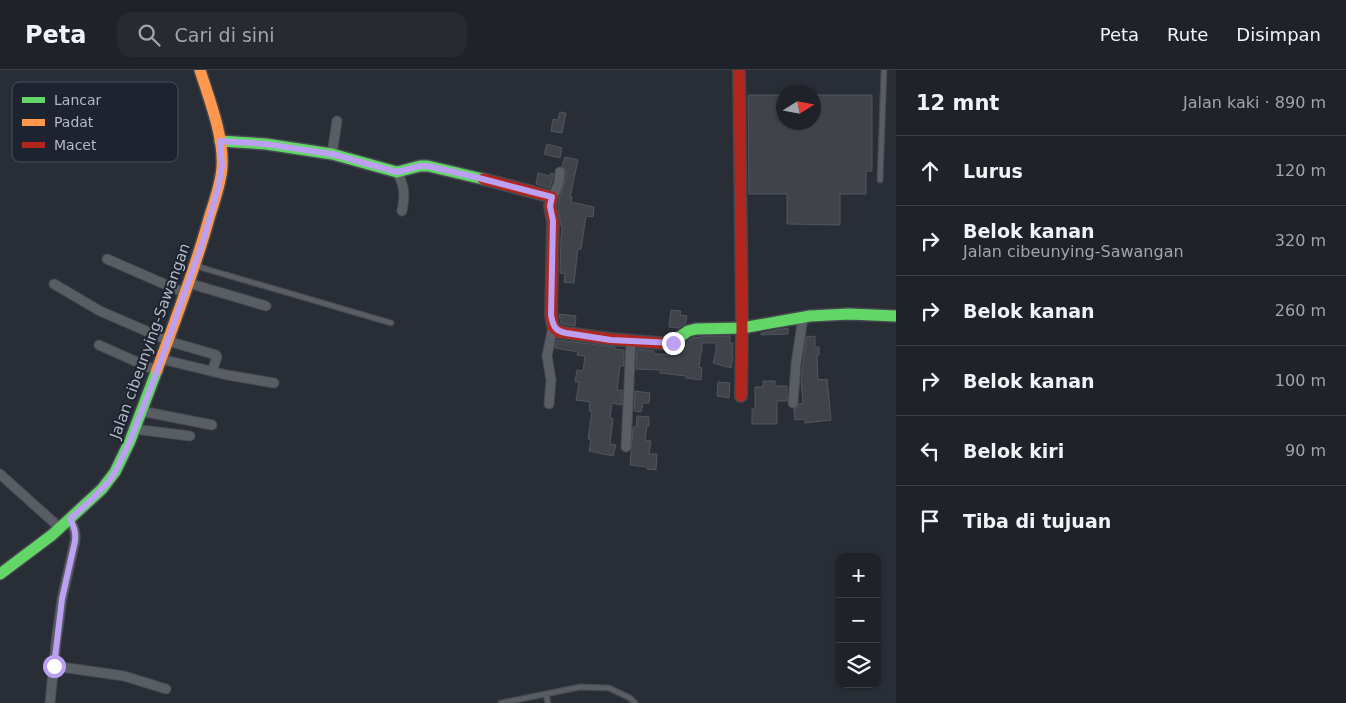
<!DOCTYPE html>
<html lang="id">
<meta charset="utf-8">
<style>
:root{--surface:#1f2228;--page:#272a30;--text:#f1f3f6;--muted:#a1a4a8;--line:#3c3f45}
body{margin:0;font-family:"DejaVu Sans",sans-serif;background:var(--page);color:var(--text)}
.controls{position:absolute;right:15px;bottom:15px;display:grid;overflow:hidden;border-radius:10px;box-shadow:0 1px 4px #0004}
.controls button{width:45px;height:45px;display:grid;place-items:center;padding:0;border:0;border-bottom:1px solid var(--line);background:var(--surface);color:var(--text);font:25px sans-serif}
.compass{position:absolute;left:776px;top:15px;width:45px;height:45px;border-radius:50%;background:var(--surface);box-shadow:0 1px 4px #0004;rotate:79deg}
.stop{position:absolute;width:15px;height:15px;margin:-11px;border:4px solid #bca0f2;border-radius:50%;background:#fff}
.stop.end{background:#bca0f2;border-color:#fff;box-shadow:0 1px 5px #0008}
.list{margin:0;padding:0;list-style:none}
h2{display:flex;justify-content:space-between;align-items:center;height:65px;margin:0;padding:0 20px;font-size:21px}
h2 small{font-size:16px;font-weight:400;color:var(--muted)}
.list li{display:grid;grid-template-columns:32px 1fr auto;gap:15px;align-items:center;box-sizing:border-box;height:70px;padding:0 20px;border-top:1px solid var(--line)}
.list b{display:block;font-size:19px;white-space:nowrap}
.list p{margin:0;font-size:16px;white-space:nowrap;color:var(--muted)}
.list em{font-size:16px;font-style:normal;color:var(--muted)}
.icon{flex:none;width:28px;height:28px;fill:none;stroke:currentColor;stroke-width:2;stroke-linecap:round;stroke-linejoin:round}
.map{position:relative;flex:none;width:896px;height:633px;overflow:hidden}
header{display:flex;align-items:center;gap:30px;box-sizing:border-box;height:70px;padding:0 25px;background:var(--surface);border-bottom:1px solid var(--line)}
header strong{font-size:24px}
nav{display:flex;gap:28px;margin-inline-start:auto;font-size:18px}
.search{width:350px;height:45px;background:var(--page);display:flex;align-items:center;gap:12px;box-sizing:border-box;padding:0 18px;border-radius:15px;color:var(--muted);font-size:19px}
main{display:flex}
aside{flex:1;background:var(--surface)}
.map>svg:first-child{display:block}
.building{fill:#40444a;stroke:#51555d}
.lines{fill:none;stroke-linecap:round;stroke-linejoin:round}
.lane-casing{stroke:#474a50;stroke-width:7}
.street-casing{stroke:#474a50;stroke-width:11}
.fast-casing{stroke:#44484f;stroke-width:14}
.slow-casing{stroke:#44484f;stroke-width:14}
.jam-casing{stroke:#44484f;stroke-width:14}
.lane{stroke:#595d64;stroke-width:4.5}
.street{stroke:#595d64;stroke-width:9}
.fast{stroke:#63d668;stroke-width:11}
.slow{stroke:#ff974d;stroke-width:11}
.jam{stroke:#b3261e;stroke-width:11}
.route{stroke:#bca0f2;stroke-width:6}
.labels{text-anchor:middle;stroke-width:4;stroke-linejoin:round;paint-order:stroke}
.street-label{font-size:15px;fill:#b3bac6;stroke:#1d2430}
.key{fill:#1d2430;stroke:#4a515d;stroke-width:1}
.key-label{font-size:14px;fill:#b3bac6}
</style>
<header>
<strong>Peta</strong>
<div class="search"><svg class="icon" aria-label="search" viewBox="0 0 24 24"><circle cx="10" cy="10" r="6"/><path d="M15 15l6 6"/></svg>Cari di sini</div>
<nav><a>Peta</a><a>Rute</a><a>Disimpan</a></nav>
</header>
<main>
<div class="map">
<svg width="896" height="633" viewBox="0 0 896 633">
<rect width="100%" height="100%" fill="#292d35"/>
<path class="building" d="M748,25H784V52H814V25H872V101H866V124H840V155L787,154V124H749Z
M560,42L566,43L562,63L551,61L553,49L558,50Z
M547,74L562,78L560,88L544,84Z
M565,87L578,90L570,127H572L571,132L594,137L593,147L586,146L581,179H578L574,213L564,212L565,204L560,203L561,168L562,156H561L558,136L560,126L566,109V100L562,96Z
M538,103L550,106L551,103L554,104L550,118L536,114Z
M671,240L681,241L680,245L687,246L686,253L678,258L669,257Z
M559,244L576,246L575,256L562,254L561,253Z
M788,258V264L761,265V263Z
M710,266H730V273H733L732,286L733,287L731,298L713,293L716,282V273H702V282H701L699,297L702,298L701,310L686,308V306L660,303V300L636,299L637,279L654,281V284H668V282H671L677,279L686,280V273L692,268Z
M815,266V277H819V285H817L818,310L827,309L831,350L805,353V349L795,350L794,339L798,337L799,334L803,333L801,311L806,267Z
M557,270L615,277V279L624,280V296H620L617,320H622V335L612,333L610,348L613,349L610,374L616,375L613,386L589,381L591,369H588L592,341H589L590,332L576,330L579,312H575L577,300L583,301L585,286L577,285L578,282L555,278Z
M763,311H775V316H787V331H777V354H752V339H755V317H763Z
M718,312L730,313L729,328L717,326Z
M635,321L650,323L649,333H643L641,342L634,341Z
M637,346L649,347V356H647L645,370L651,371L649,384H657L656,400L647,399V397L630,395L633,357H636Z"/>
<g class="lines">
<defs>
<path id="lane" d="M880,110L884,0
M196,196L391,253
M546,624L548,633
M501,633L580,617L609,618L630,628L635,633"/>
<path id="street" d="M332,84L337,51
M397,102C405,117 405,125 402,141
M552,127C557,120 560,111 560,102
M107,189L185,223
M188,213L266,236
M54,214L100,241L167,270
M168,271L216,285L217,287L212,301
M99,275L157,301
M161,289L227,305L274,313
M793,333L796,294L803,247
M549,334L551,310L547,286L553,257
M141,341L212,355
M134,359L190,366
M626,377L631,271
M0,404L60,458
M54,596L124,606L166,619
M50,633L56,573L62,529L75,471C76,462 74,457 69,449"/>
<path id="fast" d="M220,71L266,74L332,84L397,102L420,96H428L483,109
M674,271L688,261L696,259L742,258L810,246L849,244L896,246
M0,504L52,465L102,419L115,402L130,371L157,300"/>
<path id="slow" d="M157,300C175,251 194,202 208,152C213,134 221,115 222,97C224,66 209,29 200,0"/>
<path id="jam" d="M739,0L742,258L741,326
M483,109L552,127L550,136L553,151L551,245L553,257L559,262L611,269L671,274L674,271"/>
</defs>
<use href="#lane" class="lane-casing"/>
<use href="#street" class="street-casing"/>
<use href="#fast" class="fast-casing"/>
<use href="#slow" class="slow-casing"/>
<use href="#jam" class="jam-casing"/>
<use href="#lane" class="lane"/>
<use href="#street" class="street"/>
<use href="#fast" class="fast"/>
<use href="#slow" class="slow"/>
<use href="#jam" class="jam"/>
</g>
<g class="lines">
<path class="route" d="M54,596L62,529L75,471C76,462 74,457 70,449L92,429L109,411L115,402L130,371L156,304L203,171L218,118L222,96L220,71L266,74L332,84L397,102L420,96H428L475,107L552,127L550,136L553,151L551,245C553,256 555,261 566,263L611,270L673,273"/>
</g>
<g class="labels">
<g class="street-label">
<text transform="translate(150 271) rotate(-70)" y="5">Jalan cibeunying-Sawangan</text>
</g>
</g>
<rect x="12" y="12" width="166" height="80" rx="8" class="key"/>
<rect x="22" y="27" width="23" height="6" fill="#63d668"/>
<rect x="22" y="49" width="23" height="7" fill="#ff974d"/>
<rect x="22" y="72" width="23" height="6" fill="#b3261e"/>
<g class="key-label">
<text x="54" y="35">Lancar</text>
<text x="54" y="57">Padat</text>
<text x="54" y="80">Macet</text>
</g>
</svg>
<div class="controls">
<button>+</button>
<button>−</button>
<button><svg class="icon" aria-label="layers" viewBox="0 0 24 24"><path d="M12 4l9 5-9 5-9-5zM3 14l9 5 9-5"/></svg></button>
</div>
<svg class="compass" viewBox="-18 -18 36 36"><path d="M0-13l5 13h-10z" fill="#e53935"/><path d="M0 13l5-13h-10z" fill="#a1a4a8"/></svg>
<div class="stop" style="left:54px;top:596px"></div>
<div class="stop end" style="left:673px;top:273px"></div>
</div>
<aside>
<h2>12 mnt<small>Jalan kaki · 890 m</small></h2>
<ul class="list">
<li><svg class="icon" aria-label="ahead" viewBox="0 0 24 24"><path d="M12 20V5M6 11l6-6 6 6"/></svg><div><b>Lurus</b></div><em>120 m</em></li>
<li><svg class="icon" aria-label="right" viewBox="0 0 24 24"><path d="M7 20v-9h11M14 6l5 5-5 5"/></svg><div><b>Belok kanan</b><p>Jalan cibeunying-Sawangan</p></div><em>320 m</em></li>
<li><svg class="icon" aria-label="right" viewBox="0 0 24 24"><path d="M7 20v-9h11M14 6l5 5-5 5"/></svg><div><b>Belok kanan</b></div><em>260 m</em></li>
<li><svg class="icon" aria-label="right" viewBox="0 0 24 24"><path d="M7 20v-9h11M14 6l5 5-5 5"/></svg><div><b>Belok kanan</b></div><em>100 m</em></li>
<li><svg class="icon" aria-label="left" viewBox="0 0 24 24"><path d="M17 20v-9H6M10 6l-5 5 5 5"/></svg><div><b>Belok kiri</b></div><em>90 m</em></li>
<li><svg class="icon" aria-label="arrive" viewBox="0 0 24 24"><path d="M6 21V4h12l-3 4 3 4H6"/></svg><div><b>Tiba di tujuan</b></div></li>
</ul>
</aside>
</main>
